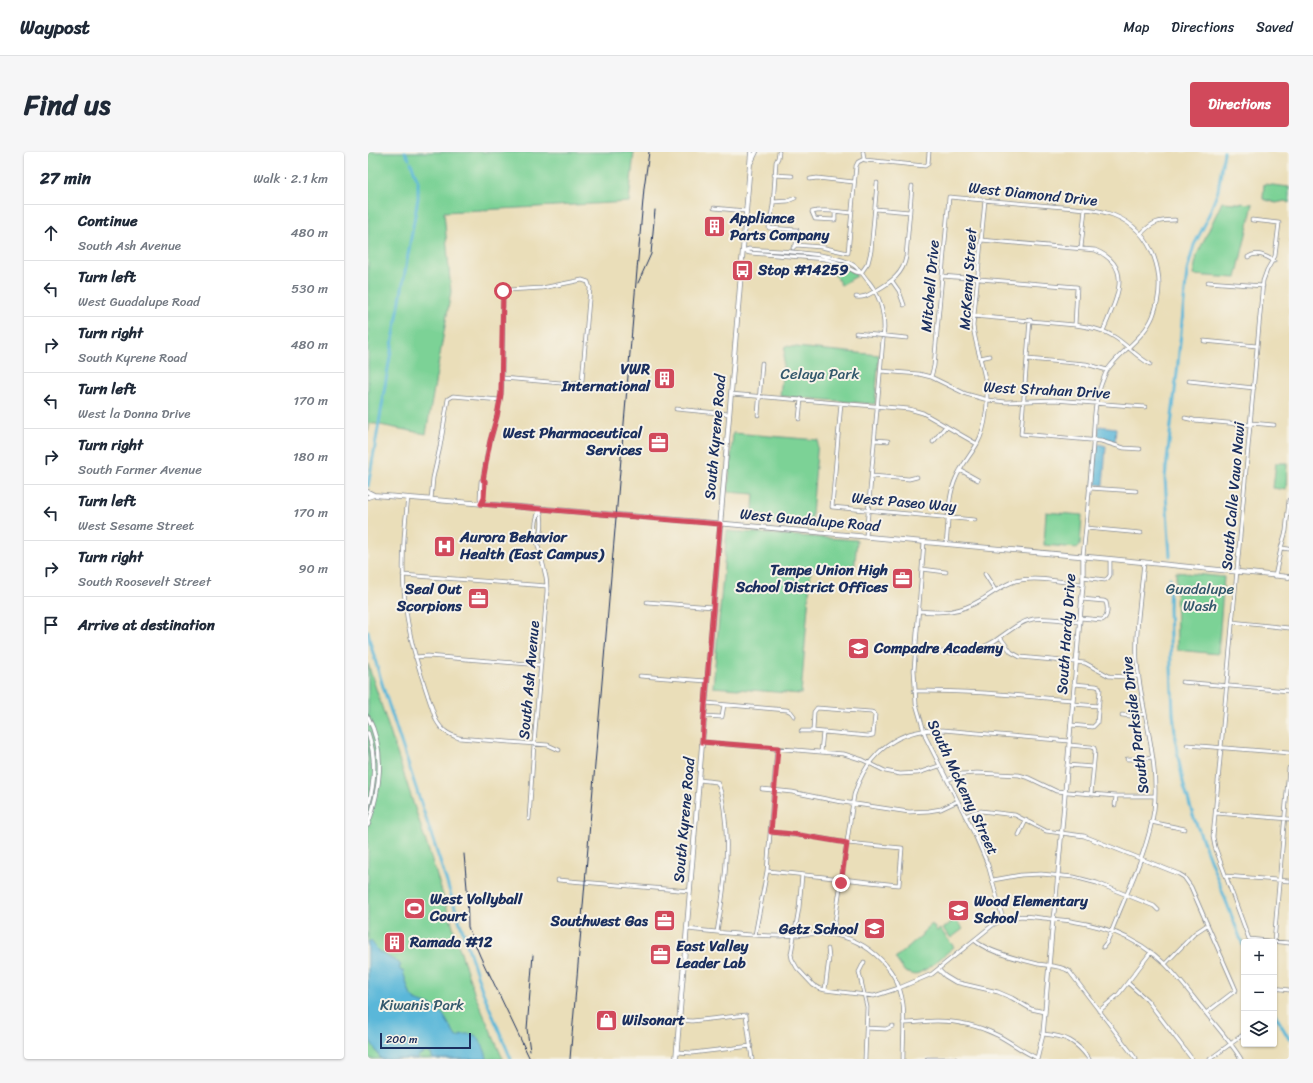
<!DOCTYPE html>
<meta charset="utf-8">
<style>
:root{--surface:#fff;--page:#f6f6f7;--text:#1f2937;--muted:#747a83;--line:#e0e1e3;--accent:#d1495b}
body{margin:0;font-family:Sriracha,sans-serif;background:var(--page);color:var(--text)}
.controls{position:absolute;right:12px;bottom:12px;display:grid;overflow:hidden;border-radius:4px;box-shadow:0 1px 3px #0004}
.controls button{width:36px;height:36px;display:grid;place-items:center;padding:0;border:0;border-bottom:1px solid var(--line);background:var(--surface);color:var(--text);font:20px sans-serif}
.scale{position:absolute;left:12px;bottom:10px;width:91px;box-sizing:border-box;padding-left:4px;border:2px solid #1b2f5e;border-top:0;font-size:11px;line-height:14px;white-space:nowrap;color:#1b2f5e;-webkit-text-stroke:3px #f7f3e8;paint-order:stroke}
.stop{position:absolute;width:12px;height:12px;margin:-9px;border:3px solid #d1495b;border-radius:50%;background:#fff}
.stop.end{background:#d1495b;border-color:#fff;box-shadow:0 1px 4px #0008}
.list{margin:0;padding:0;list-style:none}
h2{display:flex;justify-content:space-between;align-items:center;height:52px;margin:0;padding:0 16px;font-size:17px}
h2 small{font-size:13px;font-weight:400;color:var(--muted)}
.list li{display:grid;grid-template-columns:26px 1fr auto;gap:12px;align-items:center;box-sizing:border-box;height:56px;padding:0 16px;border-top:1px solid var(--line)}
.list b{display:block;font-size:15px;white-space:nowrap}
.list p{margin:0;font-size:13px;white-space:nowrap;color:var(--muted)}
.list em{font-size:13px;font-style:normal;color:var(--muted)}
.icon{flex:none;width:22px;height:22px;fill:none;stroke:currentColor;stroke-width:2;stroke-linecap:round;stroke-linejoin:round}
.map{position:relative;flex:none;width:921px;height:907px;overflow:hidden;border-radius:4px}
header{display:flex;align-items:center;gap:24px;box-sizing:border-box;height:56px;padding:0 20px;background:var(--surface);border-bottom:1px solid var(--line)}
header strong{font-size:19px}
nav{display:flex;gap:22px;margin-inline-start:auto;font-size:14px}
.intro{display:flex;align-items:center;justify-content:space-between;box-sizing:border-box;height:96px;padding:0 24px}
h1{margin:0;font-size:28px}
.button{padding:10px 18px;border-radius:4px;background:var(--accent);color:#fff;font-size:14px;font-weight:700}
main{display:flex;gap:24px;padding:0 24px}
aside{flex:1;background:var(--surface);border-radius:4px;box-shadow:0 1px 3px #0004}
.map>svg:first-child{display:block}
.green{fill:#7cd296;stroke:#4c807a}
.water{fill:#5ab7d9;stroke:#3a739c}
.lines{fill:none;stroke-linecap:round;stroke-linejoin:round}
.canal{stroke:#5ab7d9;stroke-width:3}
.minor-casing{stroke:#82868c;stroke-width:4.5}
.tertiary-casing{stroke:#82868c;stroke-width:5}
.secondary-casing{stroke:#82868c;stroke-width:5.5}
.minor{stroke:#fff;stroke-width:3}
.tertiary{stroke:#fff;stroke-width:3.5}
.secondary{stroke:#fff;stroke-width:4}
.rail{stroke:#1b2f5e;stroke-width:1}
.route{stroke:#d1495b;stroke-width:5}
.labels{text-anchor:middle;stroke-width:4;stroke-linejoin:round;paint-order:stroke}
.street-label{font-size:15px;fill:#1b2f5e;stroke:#f7f3e8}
.poi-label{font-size:15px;font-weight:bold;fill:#1b2f5e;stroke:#f7f3e8;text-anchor:start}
.park-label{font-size:15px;fill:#33586c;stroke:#f7f3e8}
</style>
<header>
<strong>Waypost</strong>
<nav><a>Map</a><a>Directions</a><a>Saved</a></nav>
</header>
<div class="intro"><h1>Find us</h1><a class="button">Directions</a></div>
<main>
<aside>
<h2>27 min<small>Walk · 2.1 km</small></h2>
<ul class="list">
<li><svg class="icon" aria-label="ahead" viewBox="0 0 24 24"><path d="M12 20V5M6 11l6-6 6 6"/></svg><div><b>Continue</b><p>South Ash Avenue</p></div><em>480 m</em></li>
<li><svg class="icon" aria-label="left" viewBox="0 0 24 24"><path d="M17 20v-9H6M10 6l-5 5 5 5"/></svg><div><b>Turn left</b><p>West Guadalupe Road</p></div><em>530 m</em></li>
<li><svg class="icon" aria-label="right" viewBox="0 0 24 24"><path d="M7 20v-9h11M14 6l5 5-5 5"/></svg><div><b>Turn right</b><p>South Kyrene Road</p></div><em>480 m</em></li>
<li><svg class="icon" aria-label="left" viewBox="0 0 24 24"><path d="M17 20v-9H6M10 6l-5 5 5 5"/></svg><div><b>Turn left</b><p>West la Donna Drive</p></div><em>170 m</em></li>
<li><svg class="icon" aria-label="right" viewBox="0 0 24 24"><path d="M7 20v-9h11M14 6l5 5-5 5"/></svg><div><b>Turn right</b><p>South Farmer Avenue</p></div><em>180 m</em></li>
<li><svg class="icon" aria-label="left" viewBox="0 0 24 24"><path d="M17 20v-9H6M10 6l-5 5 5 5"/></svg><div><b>Turn left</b><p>West Sesame Street</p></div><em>170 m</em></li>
<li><svg class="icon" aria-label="right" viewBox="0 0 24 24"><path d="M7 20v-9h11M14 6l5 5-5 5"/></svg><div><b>Turn right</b><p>South Roosevelt Street</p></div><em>90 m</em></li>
<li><svg class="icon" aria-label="arrive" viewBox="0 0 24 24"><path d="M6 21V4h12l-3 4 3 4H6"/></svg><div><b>Arrive at destination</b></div></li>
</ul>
</aside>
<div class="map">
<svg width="921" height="907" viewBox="0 0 921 907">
<rect width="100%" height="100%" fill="#f7f3e8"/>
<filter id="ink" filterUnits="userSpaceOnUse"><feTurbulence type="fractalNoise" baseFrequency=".025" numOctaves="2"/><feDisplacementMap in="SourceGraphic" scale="8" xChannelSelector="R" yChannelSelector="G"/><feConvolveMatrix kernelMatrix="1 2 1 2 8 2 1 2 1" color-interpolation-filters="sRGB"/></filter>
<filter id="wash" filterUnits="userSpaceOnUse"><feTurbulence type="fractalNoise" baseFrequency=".012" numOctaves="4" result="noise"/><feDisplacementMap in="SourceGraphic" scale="16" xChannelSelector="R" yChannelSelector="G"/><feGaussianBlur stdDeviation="0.9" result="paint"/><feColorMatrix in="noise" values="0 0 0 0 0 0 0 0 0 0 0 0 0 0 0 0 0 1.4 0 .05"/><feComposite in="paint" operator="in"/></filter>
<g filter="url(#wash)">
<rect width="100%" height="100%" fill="#eadeb9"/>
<path class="green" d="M0,0H266L261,50L76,60L83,140L58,282L2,271L0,279Z
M896,32L921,35V51L917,49L908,51L895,47Z
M854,50L885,52L868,126L825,123L829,103Z
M459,110L481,118L489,124L473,133Z
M417,194L511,203L507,252L412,244Z
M365,281L450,288L443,375L384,369L386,342L360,340Z
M908,311H919L918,338L905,336Z
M678,360L714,363L712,393L709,396L676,393Z
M359,379L489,388L486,421L443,416L433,542L345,535Z
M808,420L856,425L850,502L809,498Z
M0,512L69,724L93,801L107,843L135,907H0Z
M587,767L595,777L583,786L575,777Z
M564,772L569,779L572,777L586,795L562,815L547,823L537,820L527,806L554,783V781Z"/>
<path class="water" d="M731,274L748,276L747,290L732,285L730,283Z
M731,292L738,294L735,333L728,332L726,330L729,294Z
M3,789L11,800L31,811L33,814L31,815L33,819H35L40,836L43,844L47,848L69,856L76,864L88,885H92V883C97,882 104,881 108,884C113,888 119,902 119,907H65L63,902L58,900L51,903L49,907H13L0,885V790Z"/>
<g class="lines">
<path class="canal" d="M37,0L41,7
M839,67L850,39L856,0
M15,245L50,46V29L43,11
M0,334L15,248
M802,404L797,326L809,221L819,119L826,93L838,70
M802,426L801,457L803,514L805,561L809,600L816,634L825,663L876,796
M0,479L3,494L16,538L114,838L143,907
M906,860L921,887"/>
</g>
</g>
<g filter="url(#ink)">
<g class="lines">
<defs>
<path id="minor" d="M411,0L410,6L408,10L405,53L401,76L429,78L428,93L425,96
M495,0L496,7L497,8L557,14L560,12L561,0
M406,23L424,24
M442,27L449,26L486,30
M405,50L420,49L427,46
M346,56L378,59
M507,57L542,60
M467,60V68L447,67L444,60C456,57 471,60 483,61
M884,68L911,71L907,104L899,118L895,129L845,685L847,695L881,787L921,791
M773,82C784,70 791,68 807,68
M613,88L727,98C768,115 747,149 735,179
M428,93L453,95L480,101L488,14L490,10L496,7
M713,96L717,57
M375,99L381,97C406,99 473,100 489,116C494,120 497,126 501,130C512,144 516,159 516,176L498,385
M375,99L382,101L457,107L468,110L488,120L493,121
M880,105C889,99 898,104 906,109
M493,121L500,111L503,99L509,31
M574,124L709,135L707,173
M524,129L531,139L536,153
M840,130L895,134
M488,145C498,146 501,142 509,138C523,130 535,122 538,105L544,34
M605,164L707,173C721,175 735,177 748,186C760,194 769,205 782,212
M662,168L653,282L733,289L756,296L772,297
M488,181L539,186
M836,189L889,194
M612,206L622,204
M659,207L718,212L739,218
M513,219L551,222L563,225L598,242L620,248L638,250L686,248L777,255
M563,225L566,214L581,45C615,48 649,51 683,54C704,56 726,56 745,63C786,79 800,125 785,164C776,186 754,198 740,217C737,221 735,228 733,233C726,251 726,274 725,293C722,330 719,367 715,404
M821,229L886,236
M363,242L541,257L555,261L609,292
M473,251L464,355L607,368
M308,257L361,262
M390,263L394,211
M817,266L826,268L883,273
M431,267L433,247
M883,271L906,273
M507,288L520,289
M565,290L578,274
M592,318L610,328
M504,324L541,327L549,325
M721,336L768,339
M40,346C34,393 32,439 43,486C49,514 59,541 68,568C74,579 80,582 91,586L180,593L191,598
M63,348L65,326L72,295L80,247L85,244L132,248
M114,351L117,329L115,327
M113,352L112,346L113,329L115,327L121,293L129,264L133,242L134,226L135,139L140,138L174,136L214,128L220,130L222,136L214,229L212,231L205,232L134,226
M718,376L773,381
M556,390L546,518L548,552L558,586L607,683L620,713L635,767
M170,392C174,382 175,367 172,357
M578,392C581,370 579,346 588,326C593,314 602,304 609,292C614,283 617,271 618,261C623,228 609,205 605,174L617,48
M913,396L921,397
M554,417L578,420
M617,422L627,438
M35,423L179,434
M907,424L913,396L918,379L921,348
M715,425L737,428L740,426L742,423V407
M279,450L345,455
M551,459C575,461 591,461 613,448C624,442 634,433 647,429C669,424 693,430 715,432
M712,466L734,468C740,466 740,456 738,450L736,449L713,447
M864,470L921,476
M632,485L643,500L652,505L717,511L741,524L759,525L771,524
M547,498C573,500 602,505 625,490C638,482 650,470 665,467C680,465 697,469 711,470
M47,505L60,504L173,513
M272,524L339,529
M814,530L921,539
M546,539C599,538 652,544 705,548
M338,551L419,558L423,560L426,564
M704,552L731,554
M754,563L762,564L777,562
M336,564L354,565L356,553
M703,573L725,575L729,571L732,538L731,535L728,534L706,532
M433,579H445L500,584L505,583L507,563L506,561L503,560L449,556L446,560L445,579
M334,590L476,602L495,608L517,619L532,622L550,621L571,614
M701,593L723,595L726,596L727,599L723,642
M819,593L921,601
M453,600L455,580
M759,607H771L784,605
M699,613L725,615
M331,628L349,630C354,639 354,647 356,657C362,698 356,739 349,780
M579,628L594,622L609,621L651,623L661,626L688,639L748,644H787
M394,637L424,640L468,649L541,660L561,659L573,657L590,649
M747,653L748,644
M848,661L921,667
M597,664L606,660L613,659L647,663L678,679L716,684L811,722L816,725L823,735L868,838L838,861
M161,667L166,592L179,439C179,433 179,427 177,421C173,399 161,379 172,357
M783,670L817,677
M651,683L658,668
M399,719C443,723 487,729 531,733L534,696L479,691L445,685L403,680
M434,723L431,756L423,802L424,807L429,816L445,833L450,836L457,838L506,844L531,836L564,822L626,772C648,760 660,765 684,767C726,770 766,782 797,812C811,826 822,841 834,856C847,873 862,889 873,907
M857,724L921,729
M190,728L322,739
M625,728L653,723L673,722L706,725L729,731L786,754L790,758
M319,777C349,780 380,784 410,784C425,784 440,781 455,782C494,783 530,813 535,852C537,870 535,889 535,907
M387,783L399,719L409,596
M465,783L486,643C496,610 519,584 554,579C561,578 568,578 575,578L701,589
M606,788C619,800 653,808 670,812C681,814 691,813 701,819L768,907
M906,790L921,616
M735,795L739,790L744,778C759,740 780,698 786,658C792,609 773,558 769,510C767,477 773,443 776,410
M496,810L491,820L499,855L497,907
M797,812L827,781L839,773
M570,817L577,824L587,830L630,840L644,846L663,857L677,860
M760,831L779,848L824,907
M906,836L921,838
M457,838L461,806L460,797
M731,859L750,843L783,800
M312,868L324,869L378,863L384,907
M535,871C547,871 558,869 569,869C590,869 611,874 629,883C643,890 655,900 669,906
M498,876L518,877L525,874
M675,882C698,884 708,889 721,907
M309,900L324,901L383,894
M559,907H587
M842,907L876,882"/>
<path id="tertiary" d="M0,565C18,600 12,637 0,673
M0,581C8,605 7,630 0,654
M669,907L675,882L685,767L688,745L715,432V404"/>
<path id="secondary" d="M383,10L388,0
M0,340L6,343L359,372L743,407L921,425
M0,345L6,343
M308,907L383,0"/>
</defs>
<use href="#minor" class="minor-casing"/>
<use href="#tertiary" class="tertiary-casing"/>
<use href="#secondary" class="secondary-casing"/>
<use href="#minor" class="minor"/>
<use href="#tertiary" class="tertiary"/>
<use href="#secondary" class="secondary"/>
<path class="rail" d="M270,131L283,102L287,58
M96,702L99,736L100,775L112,804L121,823
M120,819L162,907
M162,899L159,877L165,803
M202,907L276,36L281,0"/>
</g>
</g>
<g class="lines" filter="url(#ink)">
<path class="route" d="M135,139L133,242L129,264L122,289L115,328L117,329L116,346L113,352L352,372L334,590L410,596L403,680L425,682L479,691L473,731"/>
</g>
<defs>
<symbol id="building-square" viewBox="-11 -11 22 22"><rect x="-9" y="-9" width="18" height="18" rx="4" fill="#d1495b" stroke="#f7f3e8"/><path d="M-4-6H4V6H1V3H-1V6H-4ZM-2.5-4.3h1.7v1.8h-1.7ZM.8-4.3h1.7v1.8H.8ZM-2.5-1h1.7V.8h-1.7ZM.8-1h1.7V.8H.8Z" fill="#fff"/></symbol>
<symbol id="bus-square" viewBox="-11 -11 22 22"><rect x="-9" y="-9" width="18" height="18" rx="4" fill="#d1495b" stroke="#f7f3e8"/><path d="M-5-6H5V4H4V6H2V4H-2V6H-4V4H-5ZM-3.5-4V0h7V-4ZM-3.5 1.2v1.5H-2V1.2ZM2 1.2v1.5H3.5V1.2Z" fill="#fff"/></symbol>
<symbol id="office-square" viewBox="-11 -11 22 22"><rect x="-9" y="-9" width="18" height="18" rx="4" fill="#d1495b" stroke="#f7f3e8"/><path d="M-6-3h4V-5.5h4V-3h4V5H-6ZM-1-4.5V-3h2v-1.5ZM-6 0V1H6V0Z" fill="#fff"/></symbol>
<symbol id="hospital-square" viewBox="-11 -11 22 22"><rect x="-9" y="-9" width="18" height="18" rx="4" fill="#d1495b" stroke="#f7f3e8"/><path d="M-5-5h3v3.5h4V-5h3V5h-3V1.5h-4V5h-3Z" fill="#fff"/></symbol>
<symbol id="school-square" viewBox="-11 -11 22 22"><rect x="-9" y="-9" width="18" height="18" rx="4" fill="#d1495b" stroke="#f7f3e8"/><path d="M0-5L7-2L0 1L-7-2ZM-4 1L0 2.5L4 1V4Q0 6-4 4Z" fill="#fff"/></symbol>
<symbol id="stadium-square" viewBox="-11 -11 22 22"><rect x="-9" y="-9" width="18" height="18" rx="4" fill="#d1495b" stroke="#f7f3e8"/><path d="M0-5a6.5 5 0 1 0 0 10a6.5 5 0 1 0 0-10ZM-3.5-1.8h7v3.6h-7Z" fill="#fff"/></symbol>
<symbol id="shop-square" viewBox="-11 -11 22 22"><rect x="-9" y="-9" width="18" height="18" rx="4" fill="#d1495b" stroke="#f7f3e8"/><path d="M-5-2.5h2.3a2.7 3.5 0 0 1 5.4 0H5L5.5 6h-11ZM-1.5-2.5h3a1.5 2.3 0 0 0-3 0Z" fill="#fff"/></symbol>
</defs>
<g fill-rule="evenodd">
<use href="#building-square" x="334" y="62" width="25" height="25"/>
<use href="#bus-square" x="362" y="106" width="25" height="25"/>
<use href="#building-square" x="284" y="214" width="25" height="25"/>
<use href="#office-square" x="278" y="278" width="25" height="25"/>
<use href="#hospital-square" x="64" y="382" width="25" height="25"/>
<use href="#office-square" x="522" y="414" width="25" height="25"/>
<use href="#office-square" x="98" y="434" width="25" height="25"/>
<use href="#school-square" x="478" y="484" width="25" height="25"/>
<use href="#stadium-square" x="34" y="744" width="25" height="25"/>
<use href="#school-square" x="578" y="746" width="25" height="25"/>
<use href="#office-square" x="284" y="756" width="25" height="25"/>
<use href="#school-square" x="494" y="764" width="25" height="25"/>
<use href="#building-square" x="14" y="778" width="25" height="25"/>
<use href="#office-square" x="280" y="790" width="25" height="25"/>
<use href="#shop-square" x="226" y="856" width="25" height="25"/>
</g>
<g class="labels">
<g class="street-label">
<text transform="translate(665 42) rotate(6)" y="5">West Diamond Drive</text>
<text transform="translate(600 127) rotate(-86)" y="5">McKemy Street</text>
<text transform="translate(562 134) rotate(-85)" y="5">Mitchell Drive</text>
<text transform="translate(679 238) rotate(3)" y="5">West Strahan Drive</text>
<text transform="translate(347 285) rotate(-85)" y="5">South Kyrene Road</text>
<text transform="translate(865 344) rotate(-85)" y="5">South Calle Vauo Nawi</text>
<text transform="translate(536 350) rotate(5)" y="5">West Paseo Way</text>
<text transform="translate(442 368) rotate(5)" y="5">West Guadalupe Road</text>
<text transform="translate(698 482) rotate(-86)" y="5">South Hardy Drive</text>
<text transform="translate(161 528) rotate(-85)" y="5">South Ash Avenue</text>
<text transform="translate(767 573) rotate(-97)" y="5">South Parkside Drive</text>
<text transform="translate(595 635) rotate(65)" y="5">South McKemy Street</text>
<text transform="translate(316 668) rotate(-85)" y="5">South Kyrene Road</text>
</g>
<g class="poi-label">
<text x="362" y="71">Appliance<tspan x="362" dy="17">Parts Company</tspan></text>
<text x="390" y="123">Stop #14259</text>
<text x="282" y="222" text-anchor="end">VWR<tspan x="282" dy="17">International</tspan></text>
<text x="274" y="286" text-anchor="end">West Pharmaceutical<tspan x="274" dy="17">Services</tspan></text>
<text x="92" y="390">Aurora Behavior<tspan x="92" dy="17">Health (East Campus)</tspan></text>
<text x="520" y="423" text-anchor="end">Tempe Union High<tspan x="520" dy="17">School District Offices</tspan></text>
<text x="94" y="442" text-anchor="end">Seal Out<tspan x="94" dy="17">Scorpions</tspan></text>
<text x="506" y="501">Compadre Academy</text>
<text x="62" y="752">West Vollyball<tspan x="62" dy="17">Court</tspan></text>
<text x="606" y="754">Wood Elementary<tspan x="606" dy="17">School</tspan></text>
<text x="280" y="774" text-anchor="end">Southwest Gas</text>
<text x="490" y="782" text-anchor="end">Getz School</text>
<text x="42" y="795">Ramada #12</text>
<text x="308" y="799">East Valley<tspan x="308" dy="17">Leader Lab</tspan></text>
<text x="254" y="873">Wilsonart</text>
</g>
<g class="park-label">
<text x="452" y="227">Celaya Park</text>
<text x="832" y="442">Guadalupe<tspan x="832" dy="17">Wash</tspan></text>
<text x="54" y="858">Kiwanis Park</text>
</g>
</g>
</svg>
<div class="controls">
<button>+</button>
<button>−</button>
<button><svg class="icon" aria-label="layers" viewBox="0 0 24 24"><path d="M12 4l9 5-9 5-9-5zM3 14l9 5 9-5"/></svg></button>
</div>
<div class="scale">200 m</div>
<div class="stop" style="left:135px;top:139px"></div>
<div class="stop end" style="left:473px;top:731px"></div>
</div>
</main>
